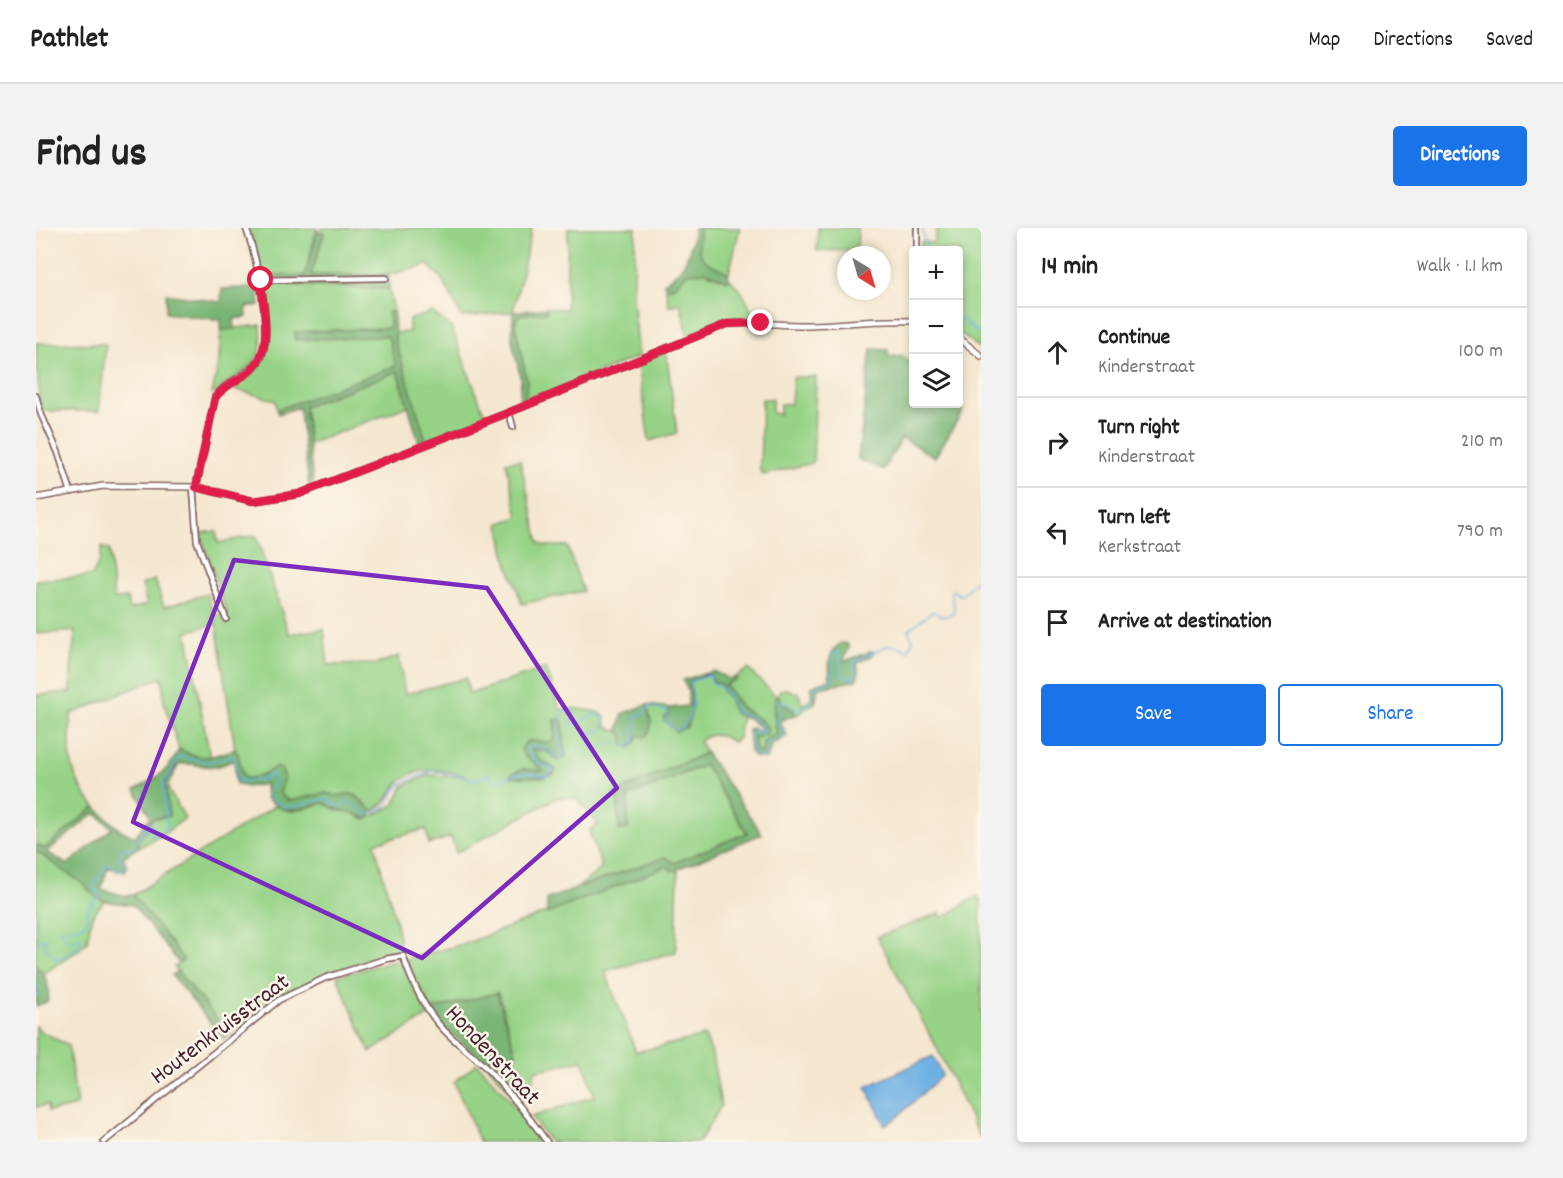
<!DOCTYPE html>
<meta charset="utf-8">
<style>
:root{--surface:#fff;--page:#f2f2f2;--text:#222;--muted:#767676;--line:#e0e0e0;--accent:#1a73e8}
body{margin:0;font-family:Dekko,sans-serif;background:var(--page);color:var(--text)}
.controls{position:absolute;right:18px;top:18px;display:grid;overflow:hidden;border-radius:6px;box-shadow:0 3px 9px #0003}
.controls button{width:54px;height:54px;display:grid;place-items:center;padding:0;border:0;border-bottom:2px solid var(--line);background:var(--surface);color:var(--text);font:30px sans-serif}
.compass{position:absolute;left:801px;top:18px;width:54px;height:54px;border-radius:50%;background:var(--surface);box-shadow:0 3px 9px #0003;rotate:143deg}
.stop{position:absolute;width:18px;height:18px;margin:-14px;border:4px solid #e11d48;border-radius:50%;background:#fff}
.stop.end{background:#e11d48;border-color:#fff;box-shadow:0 2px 6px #0008}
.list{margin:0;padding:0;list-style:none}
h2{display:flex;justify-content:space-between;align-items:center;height:78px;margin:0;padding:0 24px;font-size:26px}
h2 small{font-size:20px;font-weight:400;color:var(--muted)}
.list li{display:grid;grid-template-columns:39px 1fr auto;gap:18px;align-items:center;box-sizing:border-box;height:90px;padding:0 24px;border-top:2px solid var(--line)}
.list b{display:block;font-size:22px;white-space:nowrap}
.list p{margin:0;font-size:20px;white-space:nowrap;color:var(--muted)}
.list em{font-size:20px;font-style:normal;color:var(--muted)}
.actions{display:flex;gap:12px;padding:18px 24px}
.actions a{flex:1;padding:14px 0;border:2px solid var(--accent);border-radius:6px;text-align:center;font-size:21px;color:var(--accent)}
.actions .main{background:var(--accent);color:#fff}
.icon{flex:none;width:33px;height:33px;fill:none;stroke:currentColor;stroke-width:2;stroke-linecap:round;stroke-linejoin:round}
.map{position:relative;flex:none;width:945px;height:914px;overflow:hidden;border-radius:6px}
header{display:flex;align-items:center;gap:36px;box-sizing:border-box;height:84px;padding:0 30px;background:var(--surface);border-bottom:2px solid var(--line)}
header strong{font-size:28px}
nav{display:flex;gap:33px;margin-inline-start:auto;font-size:21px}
.intro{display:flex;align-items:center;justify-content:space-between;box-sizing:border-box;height:144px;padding:0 36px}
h1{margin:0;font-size:42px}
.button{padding:15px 27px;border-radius:6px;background:var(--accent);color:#fff;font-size:21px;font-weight:700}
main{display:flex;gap:36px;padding:0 36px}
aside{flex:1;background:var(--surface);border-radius:6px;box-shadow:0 3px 9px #0003}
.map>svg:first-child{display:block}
.green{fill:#97d387;stroke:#707959;stroke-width:1.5;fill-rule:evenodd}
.forest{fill:#79b574;stroke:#626a50;stroke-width:1.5;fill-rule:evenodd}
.water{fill:#6db1e3;stroke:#5c6887;stroke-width:1.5}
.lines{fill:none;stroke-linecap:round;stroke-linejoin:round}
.stream{stroke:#6db1e3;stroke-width:1.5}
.minor-casing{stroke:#866564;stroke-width:8}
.tertiary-casing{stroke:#866564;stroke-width:8}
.minor{stroke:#fff;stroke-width:4.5}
.tertiary{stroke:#fff;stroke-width:5}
.route{stroke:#e11d48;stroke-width:8}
.marked{fill:none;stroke:#7b2cbf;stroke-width:4.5;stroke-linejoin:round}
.labels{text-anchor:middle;stroke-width:5;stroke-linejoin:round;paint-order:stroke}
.street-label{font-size:24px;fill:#4a1f2b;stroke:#fbf7ec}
</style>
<header>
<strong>Pathlet</strong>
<nav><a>Map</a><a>Directions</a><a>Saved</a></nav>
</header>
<div class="intro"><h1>Find us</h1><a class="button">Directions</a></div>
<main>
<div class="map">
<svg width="945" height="914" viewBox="0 0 945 914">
<rect width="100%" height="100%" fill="#fbf7ec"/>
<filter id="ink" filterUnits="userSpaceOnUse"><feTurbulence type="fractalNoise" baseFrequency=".0167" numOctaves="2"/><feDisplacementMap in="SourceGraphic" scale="12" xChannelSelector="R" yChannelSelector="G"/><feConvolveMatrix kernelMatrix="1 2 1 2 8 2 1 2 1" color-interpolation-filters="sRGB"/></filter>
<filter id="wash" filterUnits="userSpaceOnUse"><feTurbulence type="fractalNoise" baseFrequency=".008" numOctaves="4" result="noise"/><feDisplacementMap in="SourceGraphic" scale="24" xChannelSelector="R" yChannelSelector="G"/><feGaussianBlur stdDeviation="1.35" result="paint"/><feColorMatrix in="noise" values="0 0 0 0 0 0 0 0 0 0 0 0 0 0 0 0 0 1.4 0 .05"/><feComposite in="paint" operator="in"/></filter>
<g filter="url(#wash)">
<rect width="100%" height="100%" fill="#f5e7cf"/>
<path class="green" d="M213,0H281L269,48L238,47V50L228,49Z
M286,0H496L477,84L426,89L405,50L392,37L353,47H275L288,5L285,3Z
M532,0H600L597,70L603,128L489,175L491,153L479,96L481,88L487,86L511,84L510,80L530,81Z
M664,0H704L693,45C667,33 658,30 664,0Z
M782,0H822L821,22L781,23Z
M901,0H945V121L923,105L922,22H885V14L898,15Z
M671,44L690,52L692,49C706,63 711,70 718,89C694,91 674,97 652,107L644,75L633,78L630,61L640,57L651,45Z
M231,54L266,58L353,61L358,84H353V100L259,104V112L353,108L360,138L241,182L239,172L194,160C206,152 223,143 229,129C236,113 229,76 228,58Z
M396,84L415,99L450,190L390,212L359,112V105L373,104V92Z
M225,97C228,128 221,135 196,152C189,156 183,162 176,166L183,132L185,102Z
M0,115L70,116L63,183H7L3,172Z
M630,122L641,205L613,213L602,134Z
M362,143L372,178L273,216L268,179Z
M757,149H780L777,235L727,247L724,243L726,171H736V185L744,186V176H755Z
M484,232L503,315L510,318H531L547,363L486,376L471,334L463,296L482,289L470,234Z
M180,303L182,315L220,307L253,406L288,401L292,437L341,436L363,428L369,466L430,450L433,466L510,440L524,482C532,479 563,481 568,488C570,491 570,494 570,498L586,506L588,517L615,495L611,477L633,480L632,488L628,492L655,479L653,454L667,447L675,446L677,453L686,457V463L691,467L699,486L706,488L702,510L697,514C683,506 677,504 663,513L670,525L581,564L583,602L592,601V568L669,537L711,605L638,635L629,629L541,660L566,640L553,603L562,596L542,571L522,569L420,625L415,609L393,616L390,601L339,615C342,638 368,708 363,724L311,740L251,763L225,781L194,807L138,739L148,732L97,667L240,577C255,590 272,578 288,575L300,582L319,585L325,590L330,591L358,577L368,557L393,547L431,548C408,541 375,537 359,559C352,570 349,577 336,583L320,567L314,566L300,568L290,565L254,573L244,566L248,550V545L240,539L223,548L210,551C202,542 206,531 199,521L180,395L151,404L174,530L156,528L143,521L128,475L126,449L35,486C33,527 31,547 59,579L7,622L0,616V467L35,464V443L39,403L0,406V352L56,348L63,334L66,319L73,322L78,371L91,370L93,381L111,377L106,356L119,352L128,379L171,366L178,388L191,385L164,305ZM526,500L530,530C517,528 509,521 496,521C499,529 507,537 515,538L509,550L490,547L486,541L504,543L506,541L501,538L491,513L513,514L518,512L519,505Z
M712,441L740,468L738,481L740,506L737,509L731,511L726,527L720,524L718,509L722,508L728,495L705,479L689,456Z
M750,461L763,465L766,477L775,471L780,472L779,475L761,487L758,486L757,483L747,476L742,466L744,462Z
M143,536L132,557L133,563L149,590L128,606L103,619L101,614L116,591L132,588L129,555Z
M0,623L47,656L59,668L68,673L56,688L51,714L43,722L7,746L0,738Z
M631,638L636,643L642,641L640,724L569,743L600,824L669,808L676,826L685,878L663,914H514L495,889L558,868L547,832L499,843L497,854L478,868L448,833L480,825L462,765L395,782L370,731L431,715Z
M941,668L945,673V912L901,820L841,709L904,685L906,690Z
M358,733L367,738L392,788L334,824L301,748Z
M0,798L4,803L32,817L41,878L12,884L11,877L0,879Z
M441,835L469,866L505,914H444L418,854Z"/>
<path class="forest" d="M658,0H664C658,30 667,33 693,45L691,53L671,44L651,45L640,57L630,61L628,55C651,40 654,26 658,0Z
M282,2L283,4L288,5L275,47H353V61L237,55L238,47L269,48Z
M222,59L224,77L210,79L211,89L198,91L199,101L185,102V92L130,85V66L185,74L186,61Z
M510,80L511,84L487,86L481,89L479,97L491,153L489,175L483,177L485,152L476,112L477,84Z
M353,84H358L359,112L390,212L383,215L362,143L268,178L277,255L273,258L263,179L242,186L241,182L360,138L352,108L259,112V104L353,100Z
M835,121L852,122L853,129L866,127L877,138L878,176H909L927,183L899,229L866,210L847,242L822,231Z
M805,415L812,416L813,420L808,431L809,433L836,423L837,427L821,435L823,445L820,452L784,460L781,462L780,472L775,471V460L778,457L794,451C793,436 791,425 805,415Z
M677,443L693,451L700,449L701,451L689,457C696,464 699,473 706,480C711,485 737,495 731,506C729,509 722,508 718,510L720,523L726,526L727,514L740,506L738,481L740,468L742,466L747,476L758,483L757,488L745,492L744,494L751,508L737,516L730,531L718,529L714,523L712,501L716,500L722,503L725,500L712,490L699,486L691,467L686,463V457L678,454L673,445L653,454L656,469L655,478L657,479L651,499L640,504L628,492L629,488H632L633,480L652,478V463L647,452Z
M611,477C614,489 619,500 609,509L601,508L599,515L593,520L588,517L586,506L582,502L587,485Z
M526,491L530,530L522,532L511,523L496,521L505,533L520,541L518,546C510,551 487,548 475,549L474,547L486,541L504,543L506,542L488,527L485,521L491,513L513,514L518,512L519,492Z
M143,521C167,534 175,529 199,521C207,531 202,542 210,551L223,548L240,539L246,541L248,550L244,566L253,573L290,565L300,568L314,566L319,567L336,583L334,590C325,592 324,586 316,585C302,582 301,582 288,575C262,580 253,591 230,570L229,556L211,559L200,556C197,548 201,540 197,532C173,546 162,532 141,537L129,555L133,588L116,591L113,595V598L101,614L103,619L87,629L91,638L89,643H82L72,639L65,661L89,668L97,667L148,732L143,735L97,677L68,673L59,668L47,656L0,623V616L8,621L59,579L84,602L99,609L114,588L99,562C120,550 133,544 143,521ZM59,585L76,600L31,637L11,624Z
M670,525L726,606L636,643L631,638L511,686V671L629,629L638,635L711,605L669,537L592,568V601L583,602L581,564Z
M0,738C11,746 15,762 11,774L0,778Z
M141,743L194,807L188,811L136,748Z
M461,765L480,825L448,833L407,799L395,782Z"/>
<path class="water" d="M897,828L906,847L859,891L849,897L830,859Z"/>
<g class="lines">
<path class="stream" d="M886,1L891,22
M922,89L939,103L945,104
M945,330V332
M0,717L5,712L10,711L9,720L15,724L21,732L41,719L46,713L44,709L35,713L31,712L25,701L46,698L51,692V682L63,668L57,658L71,636L86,643L89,637L83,628L88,619L92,621L97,619L112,596H116L114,608L120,607L132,598L130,590L127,555L135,546L142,529L174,534L197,528L200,537L201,553L226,552L236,546L238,551L237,559L232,561L231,567C256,590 263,573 292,571L297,576L306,579L312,573L331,587L349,579L360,561L366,555L396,543L420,546L438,552L453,546L456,552C466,552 472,548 481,546C491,544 501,546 511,548L517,542L500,533L490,520C508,514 512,524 525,531L528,529C525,513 518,497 529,482H536L538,485L534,496L537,498L559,486L568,489L569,494L565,504H557L554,507L557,521C570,516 580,511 592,519L598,513L599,489L607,485L613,479L632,483L630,493L639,502L644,501C653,493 657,481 657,469C657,464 654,460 654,454L674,447L676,455C691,462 694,470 700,484C712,488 725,492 727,505L715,503L713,507L717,525L722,529H729L731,515L747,509L749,505L742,497L743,473L753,476L760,482L776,475L778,460L797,451V425L800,423L803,425L806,447L817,451L820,445L817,434L851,418H861L872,423L877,412L872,402L897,383C904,388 909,390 917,386L918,379L915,364L917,362L923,367L927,366L945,347
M0,756L3,764L0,768"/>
</g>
</g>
<g filter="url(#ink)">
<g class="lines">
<defs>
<path id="minor" d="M881,0V22
M225,52L350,50
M0,168L5,186L22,224L35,264
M473,184L477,199
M157,259L161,313L190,391
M160,259L179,169C189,154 210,149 222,134C240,111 220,28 210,0
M68,914L243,772L289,750L350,731L367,728C375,753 389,782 407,801C421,816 438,827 452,842C473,864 493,889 511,914"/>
<path id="tertiary" d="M922,109L945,128
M0,270L67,258L160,259L217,273L263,266L469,186L691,96C719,93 747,98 775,97C809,96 843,91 878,93"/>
</defs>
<use href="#minor" class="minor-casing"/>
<use href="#tertiary" class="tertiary-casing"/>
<use href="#minor" class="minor"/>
<use href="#tertiary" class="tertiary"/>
</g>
</g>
<g class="lines" filter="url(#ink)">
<path class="route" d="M225,52C227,82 239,122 213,144C202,153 187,158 179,170L160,259L217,273L263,266L469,186L691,96L725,95"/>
</g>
<path class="marked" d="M198,332L451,360L581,560L386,730L97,594Z"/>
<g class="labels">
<g class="street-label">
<text transform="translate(183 800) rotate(-37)" y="8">Houtenkruisstraat</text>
<text transform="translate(458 826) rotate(47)" y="8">Hondenstraat</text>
</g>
</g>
</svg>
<div class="controls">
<button>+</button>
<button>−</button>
<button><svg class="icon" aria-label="layers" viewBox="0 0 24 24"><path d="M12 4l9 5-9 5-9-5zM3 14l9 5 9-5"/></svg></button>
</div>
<svg class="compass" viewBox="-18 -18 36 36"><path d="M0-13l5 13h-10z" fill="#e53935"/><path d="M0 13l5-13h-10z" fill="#767676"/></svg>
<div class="stop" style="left:225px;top:52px"></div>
<div class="stop end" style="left:725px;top:95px"></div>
</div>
<aside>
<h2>14 min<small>Walk · 1.1 km</small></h2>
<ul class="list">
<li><svg class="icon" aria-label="ahead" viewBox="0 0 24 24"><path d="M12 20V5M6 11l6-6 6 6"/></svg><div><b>Continue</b><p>Kinderstraat</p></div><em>100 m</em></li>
<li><svg class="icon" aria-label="right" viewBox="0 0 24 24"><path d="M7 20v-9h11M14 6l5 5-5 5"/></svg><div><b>Turn right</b><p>Kinderstraat</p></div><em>210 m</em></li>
<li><svg class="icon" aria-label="left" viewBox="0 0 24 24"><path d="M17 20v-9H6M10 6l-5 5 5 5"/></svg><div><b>Turn left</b><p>Kerkstraat</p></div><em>790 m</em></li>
<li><svg class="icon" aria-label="arrive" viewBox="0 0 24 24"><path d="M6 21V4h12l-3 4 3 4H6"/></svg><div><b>Arrive at destination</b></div></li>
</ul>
<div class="actions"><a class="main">Save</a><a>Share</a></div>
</aside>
</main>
